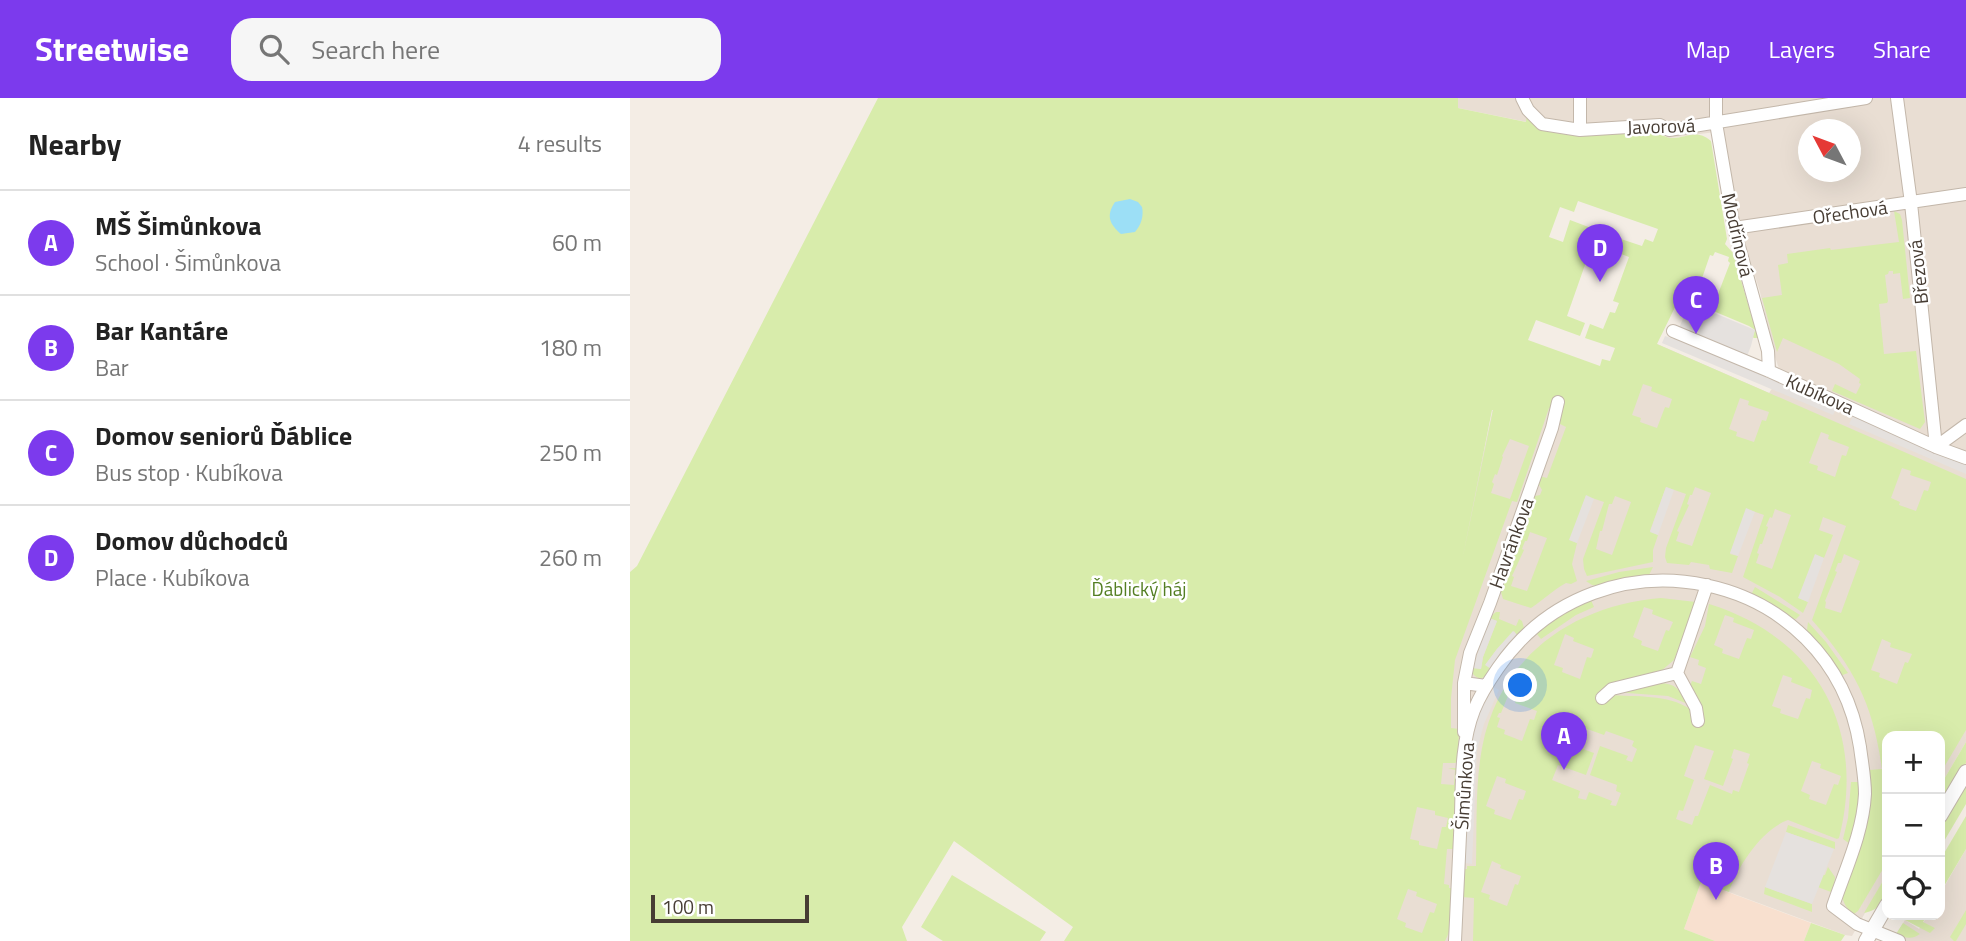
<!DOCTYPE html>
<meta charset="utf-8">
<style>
:root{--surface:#fff;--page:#f6f6f6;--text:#222;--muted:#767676;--line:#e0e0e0;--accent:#7c3aed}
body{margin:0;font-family:"Titillium Web",sans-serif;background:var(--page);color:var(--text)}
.controls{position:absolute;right:21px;bottom:21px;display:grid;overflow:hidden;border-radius:14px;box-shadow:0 7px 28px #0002}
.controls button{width:63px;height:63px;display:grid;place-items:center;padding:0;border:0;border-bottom:2px solid var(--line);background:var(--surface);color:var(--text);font:35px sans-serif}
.compass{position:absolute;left:1168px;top:21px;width:63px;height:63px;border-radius:50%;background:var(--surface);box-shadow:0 7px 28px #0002;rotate:311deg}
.scale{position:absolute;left:21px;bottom:18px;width:158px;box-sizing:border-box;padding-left:7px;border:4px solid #473d34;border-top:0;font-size:19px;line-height:24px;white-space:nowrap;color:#473d34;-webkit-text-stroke:5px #fff;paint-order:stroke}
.you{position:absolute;left:891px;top:588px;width:24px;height:24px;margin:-18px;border:5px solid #fff;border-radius:50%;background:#1a73e8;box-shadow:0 0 0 10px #1a73e833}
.badge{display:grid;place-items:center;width:46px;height:46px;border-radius:50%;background:var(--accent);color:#fff;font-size:23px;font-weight:700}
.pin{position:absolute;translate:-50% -58px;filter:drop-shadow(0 2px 4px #0008)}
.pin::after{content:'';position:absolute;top:37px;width:24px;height:21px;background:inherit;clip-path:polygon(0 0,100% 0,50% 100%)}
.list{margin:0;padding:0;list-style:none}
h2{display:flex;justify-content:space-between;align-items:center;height:91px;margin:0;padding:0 28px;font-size:30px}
h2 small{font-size:23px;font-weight:400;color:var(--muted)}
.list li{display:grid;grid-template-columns:46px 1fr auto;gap:21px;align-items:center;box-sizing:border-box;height:105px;padding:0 28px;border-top:2px solid var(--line)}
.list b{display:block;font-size:26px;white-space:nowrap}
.list p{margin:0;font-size:23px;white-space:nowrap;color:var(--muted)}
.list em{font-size:23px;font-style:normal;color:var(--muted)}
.icon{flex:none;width:38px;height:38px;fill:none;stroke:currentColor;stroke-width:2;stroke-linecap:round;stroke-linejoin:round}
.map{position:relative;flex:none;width:1336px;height:843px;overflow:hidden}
header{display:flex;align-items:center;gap:42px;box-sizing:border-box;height:98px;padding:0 35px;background:var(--accent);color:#fff}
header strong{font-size:33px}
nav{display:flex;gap:38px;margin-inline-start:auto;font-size:24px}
.search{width:490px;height:63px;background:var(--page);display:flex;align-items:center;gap:18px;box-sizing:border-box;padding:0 24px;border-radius:21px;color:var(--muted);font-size:26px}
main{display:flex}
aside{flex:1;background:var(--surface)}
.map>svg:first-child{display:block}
.residential{fill:#e9ded3;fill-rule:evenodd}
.commercial{fill:#f8e0cf}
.green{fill:#d8ecab;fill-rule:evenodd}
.parking{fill:#e5e1de}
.water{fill:#9cdff6}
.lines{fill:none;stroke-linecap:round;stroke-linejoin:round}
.minor-casing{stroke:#c3b7aa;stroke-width:14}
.tertiary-casing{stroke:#c3b7aa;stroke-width:16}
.minor{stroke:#fff;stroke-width:12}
.tertiary{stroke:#fff;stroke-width:14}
.labels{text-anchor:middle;stroke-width:5;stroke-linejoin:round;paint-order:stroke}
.street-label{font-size:19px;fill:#473d34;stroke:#fff}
.park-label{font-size:19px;fill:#537e22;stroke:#fff}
</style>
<header>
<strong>Streetwise</strong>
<div class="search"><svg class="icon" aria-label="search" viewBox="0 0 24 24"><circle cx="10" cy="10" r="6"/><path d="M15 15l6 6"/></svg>Search here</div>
<nav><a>Map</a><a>Layers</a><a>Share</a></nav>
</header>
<main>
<aside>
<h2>Nearby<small>4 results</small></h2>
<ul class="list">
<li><span class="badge">A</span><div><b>MŠ Šimůnkova</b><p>School · Šimůnkova</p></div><em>60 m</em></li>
<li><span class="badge">B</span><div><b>Bar Kantáre</b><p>Bar</p></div><em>180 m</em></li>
<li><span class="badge">C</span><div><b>Domov seniorů Ďáblice</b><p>Bus stop · Kubíkova</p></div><em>250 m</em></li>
<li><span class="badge">D</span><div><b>Domov důchodců</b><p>Place · Kubíkova</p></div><em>260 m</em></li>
</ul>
</aside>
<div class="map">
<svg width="1336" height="843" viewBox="0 0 1336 843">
<rect width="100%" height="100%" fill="#f4ede5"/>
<path class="residential" d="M828,0H1336V644L1310,688V638H1257V776L1222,838L1215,837L1072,784L1069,788L912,843H744L780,697L867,292L920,305L1027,246L1139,295L1153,275L1148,268L1143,252L1130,194L1117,152L1108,135L1093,33L1039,40L1023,33H948L897,17V24L828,10ZM1178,32H1220V74H1178Z
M1336,751V843H1262L1275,822L1289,831L1298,817H1310V796Z"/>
<path class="commercial" d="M1071,784L1181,825L1174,843H1085L1054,831Z"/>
<path class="green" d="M248,0H828V10L896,24L897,16L912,28L1023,33C1028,35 1035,39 1040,40C1057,41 1065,30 1081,43L1097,141L1095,146L1103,155L1124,226H1125L1129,240H1124L1122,239L1125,232L1119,228L1050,199L1027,246L1336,381V632L1310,676V638H1257V764L1228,813L1224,816C1217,811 1213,805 1212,797L1239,672L1252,671C1243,606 1225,571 1182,522L1216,428L1193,419L1189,432L1203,437L1194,460L1185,457L1169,500L1178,504L1173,515L1150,499L1113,479L1134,417L1117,411L1100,456L1108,458L1102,475L1080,471L1079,467L1061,464L1059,467L1037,465L1035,459L1036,450L1056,396L1036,389L1020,433L1028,437L1023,452V464L957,478L954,471L953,461L974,404L956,398L940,442L947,445L942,466L947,483L941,486L936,485C923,492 913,502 901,510L873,501L871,494L905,398L910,397L912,392L908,385L909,378L917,380L936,329L928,325L930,314L919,310L887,404L882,403L825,562L821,600V630L829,631L828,663L825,665H813L811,686L824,687L825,672L818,670H828L824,751H817L814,786L819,787V790H822C822,808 824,827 815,843H434L443,829L324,743L272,829L277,843H0V474L7,468ZM948,103L1028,131L1023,144L1015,141L1012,148L991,141L986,154L999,159L983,203L989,205L985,215L980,214L973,231L960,226L955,240L985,250L980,263L972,261L970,268L898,242L906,222L950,238L955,225L937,218L956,164L954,163L960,146L981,152L985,139L940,122L933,144L919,139L930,109L944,114ZM1085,154L1099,159L1098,163L1100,165L1088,196L1069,189L1080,157L1083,158ZM1013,286L1022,289L1021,293L1042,301L1039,310L1035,309L1027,330L1010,324L1011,320L1002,317ZM1110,300L1119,303L1118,307L1139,314L1136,323L1132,322L1124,344L1106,338L1107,334L1099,331ZM862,312H863L832,463ZM1191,334L1199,337L1198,341L1219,349L1216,358L1212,357L1205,379L1187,372L1188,368L1179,365ZM880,341L899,348L880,401L861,395L864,386L862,384L865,376L867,377L873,359L872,358ZM1272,370L1281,373L1280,377L1301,384L1298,393L1294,392L1286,413L1269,407L1270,404L1261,400ZM1065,389L1081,395L1062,448L1046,443L1049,434L1047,433L1059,407L1057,406L1060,397H1062ZM985,398L1001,404L982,457L966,451L970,433H972L979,406H982ZM1145,411L1161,417L1142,471L1126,465L1129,456L1127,455L1130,446H1132L1138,429L1136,428L1140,419L1142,420ZM900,434L917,440L897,493L881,488L884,479L882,478L894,452L892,451L895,443H897ZM1214,456L1230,463L1211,515L1195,510L1196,504L1195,503L1207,474L1205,473L1208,465H1211ZM1252,541L1261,545L1260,549L1282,556L1278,565L1275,564L1267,586L1249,579L1250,575L1241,572ZM787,709L805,713V717L818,720L816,729H812L807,751L789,747V743L780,741ZM778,791L787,794L786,798L807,806L804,815L800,814L792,835L775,829L776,825L767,821Z
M1264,113L1270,116L1272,122L1280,200L1273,201L1270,175L1263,176V173H1259L1258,176L1255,177L1258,203L1257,205L1249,206L1254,256L1286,253L1295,324L1290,331L1202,293L1205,286L1226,296L1231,286L1229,285L1230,281L1209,266L1153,240L1147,254L1132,200L1152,197L1148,167L1158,165L1157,156L1200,150L1201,152L1269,144Z
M1023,469L1019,477L1013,479L968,488L962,487L956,483L989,474Z
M1125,489L1170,517L1166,521L1159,520L1121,497Z
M1031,500L1066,504L1044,562L1031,573L980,597C1005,599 1038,596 1060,611C1064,614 1068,620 1072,624L1074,618L1060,588L1062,583L1071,586L1076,570L1068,567L1069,562L1060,559L1075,528L1079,506C1186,539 1237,631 1209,740L1207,741L1158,722C1132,731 1107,769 1099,794L1071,784L1054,831L1085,843H843L844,800L832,799L833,771H837V768H846C847,729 845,688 852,650C869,559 943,507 1031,500ZM1014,509L1023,512L1022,516L1043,524L1039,533L1036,532L1028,553L1011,547L1012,543L1003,539ZM1095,517L1104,520L1103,524L1124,532L1121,541L1117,540L1109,561L1092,555L1093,551L1084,547ZM935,536L944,540L943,543L964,551L961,560L957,559L950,581L932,574L933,570L924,567ZM1153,577L1162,580L1161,584L1182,592L1180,601L1176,600L1168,621L1150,615L1151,611L1142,608ZM878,598L886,601L885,605L907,613L904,622L900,621L892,643L874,636L875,632L867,629L870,620L867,619L869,615H871ZM943,626L974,637L976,633L1004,643L1002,648L1007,651L1002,664L996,662L998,658L970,648L960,677L987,687L986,693L991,695L986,708L980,707L982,703L959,694L956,702L948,700L950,693L922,682L928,667L956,677L964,655L936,645ZM1065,647L1084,653L1074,681L1093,688L1103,661L1101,660L1104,651L1120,656L1117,665L1119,666L1109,694L1103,692L1102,696L1080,687L1068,718H1065L1062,727L1046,721L1049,712L1053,713L1064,682L1054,678ZM1182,663L1191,666L1190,670L1211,678L1208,687L1204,686L1196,707L1179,701L1180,697L1171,693ZM867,678L876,681L875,685L896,693L893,702L889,701L881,722L864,716L865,712L856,708ZM862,763L871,767L870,770L891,778L888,787L885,786L877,808L859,801L860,797L851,794Z
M961,502L964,509L946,517L911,541L906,535L930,516Z
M866,514H870L869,521L886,528L889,521L892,523L894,530L888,538L884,533L867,551L856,566L861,571C856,578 851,585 843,576V570L851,571L853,559L867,523L859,520Z
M1178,524L1196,544L1218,575L1210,578L1197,558L1179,538L1177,532Z
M1026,585C1045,585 1048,589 1058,606L1038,598L984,594Z
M1336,644V665L1310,709V688Z
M1221,684H1230L1228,710L1220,746L1213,741L1218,720Z
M1336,686V706L1310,750V730Z
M1336,718V751L1310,795V762Z
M1158,727L1205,744V751L1156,734Z
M1198,769L1205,779L1204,790L1201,794L1142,772L1195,777Z
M1257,776C1257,796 1257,810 1234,815Z
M322,777L416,834L410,843H313L291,829Z
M1135,789L1182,806V814L1134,796Z
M1336,812V826L1326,843H1324L1320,839Z
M1278,817H1297L1293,824L1305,830L1300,835L1275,822Z
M1181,825L1215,837L1211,843H1174Z
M1273,825L1290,836C1281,842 1276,840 1266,836Z"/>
<path class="parking" d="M1053,202L1125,232L1121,248L1113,268L1207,309L1203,317L1032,245L1035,238L1044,241L1056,214L1049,211Z
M1223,318L1336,366V376L1219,326Z
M1036,389L1044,392L1028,437L1020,434Z
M956,397L964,401L947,445L939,442Z
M1116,410L1125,414L1108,458L1100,455Z
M1185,456L1194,460L1178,504L1168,500Z
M859,520L867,523L853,559L851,571L843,570Z
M883,533L888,538L861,571L855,567L867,551Z
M862,588L869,592L854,626L847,652L842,766L834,765L838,664L843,636L848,617Z
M1156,734L1204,751L1182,806L1135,789Z"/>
<path class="water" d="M500,101L508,104L512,109C514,118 511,127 505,134L491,136C479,126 476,117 485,104Z"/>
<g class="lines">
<defs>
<path id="minor" d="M892,0L898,12L912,26L950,32L1030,27L1039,32L1236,0
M1086,0V25L1104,130L1138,253L1139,273
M1267,0L1281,105L1306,349
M950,32V0
M1104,130L1336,96
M1043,233L1139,273L1306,349L1336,360
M1306,349L1336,327
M856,588L834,585L840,555L860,505L922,330L928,304
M972,600L982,591L1047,575
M1068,623L1066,610L1047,575L1077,487
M834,634V585
M825,843C827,801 829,758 831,716C832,681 831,645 844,612C850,597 859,583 868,570C969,423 1202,470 1230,649C1232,665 1235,680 1235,696C1233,735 1215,772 1203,808L1227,826L1269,843"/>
<path id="tertiary" d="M1310,718L1336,674
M1236,843L1257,807"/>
</defs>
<use href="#minor" class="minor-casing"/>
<use href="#tertiary" class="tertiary-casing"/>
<use href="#minor" class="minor"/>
<use href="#tertiary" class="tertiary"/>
</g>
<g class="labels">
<g class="street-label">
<text transform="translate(1031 28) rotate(-2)" y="7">Javorová</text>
<text transform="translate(1220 114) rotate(-8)" y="7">Ořechová</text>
<text transform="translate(1108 137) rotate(77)" y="7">Modřínová</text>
<text transform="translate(1288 174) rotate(-96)" y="7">Březová</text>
<text transform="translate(1190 296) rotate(24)" y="7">Kubíkova</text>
<text transform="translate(881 445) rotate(-70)" y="7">Havránkova</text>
<text transform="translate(834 688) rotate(-86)" y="7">Šimůnkova</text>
</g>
<g class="park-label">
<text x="509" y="498">Ďáblický háj</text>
</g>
</g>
</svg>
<div class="controls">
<button>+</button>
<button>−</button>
<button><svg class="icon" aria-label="locate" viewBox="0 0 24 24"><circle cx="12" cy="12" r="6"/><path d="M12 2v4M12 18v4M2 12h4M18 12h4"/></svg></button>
</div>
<svg class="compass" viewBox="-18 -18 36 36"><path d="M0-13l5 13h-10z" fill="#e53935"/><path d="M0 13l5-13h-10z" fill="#767676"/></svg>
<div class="scale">100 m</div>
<div class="you"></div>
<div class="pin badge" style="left:934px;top:672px">A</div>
<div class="pin badge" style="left:1086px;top:802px">B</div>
<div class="pin badge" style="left:1066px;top:236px">C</div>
<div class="pin badge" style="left:970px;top:184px">D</div>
</div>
</main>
